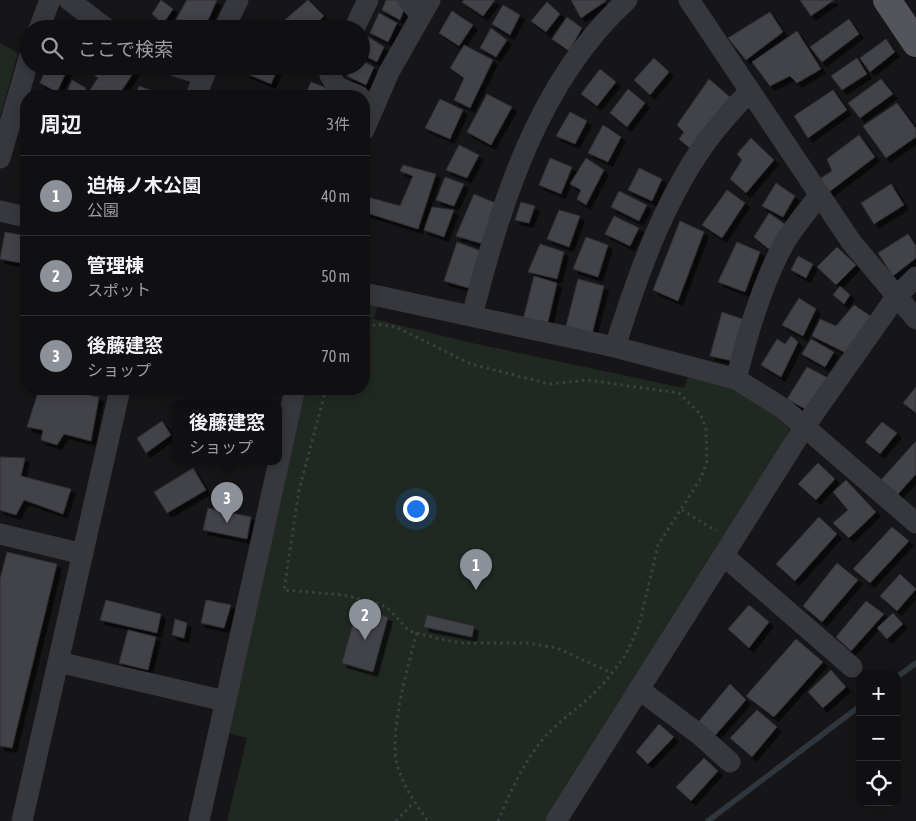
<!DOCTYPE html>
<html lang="ja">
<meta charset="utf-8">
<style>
:root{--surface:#101012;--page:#19191b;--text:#f1f3f6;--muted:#9c9d9f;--line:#303032;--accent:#8c9099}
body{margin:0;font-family:"Asap Condensed","Noto Sans JP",sans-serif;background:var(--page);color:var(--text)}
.controls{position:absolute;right:15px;bottom:15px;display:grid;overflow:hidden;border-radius:10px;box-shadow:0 2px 12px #0003}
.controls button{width:45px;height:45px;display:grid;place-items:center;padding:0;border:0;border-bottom:1px solid var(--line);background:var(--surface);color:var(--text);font:25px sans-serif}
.you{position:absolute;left:415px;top:508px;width:18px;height:18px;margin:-12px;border:4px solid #fff;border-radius:50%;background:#1a73e8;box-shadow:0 0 0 8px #1a73e833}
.badge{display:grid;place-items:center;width:32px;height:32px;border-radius:50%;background:var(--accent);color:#fff;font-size:16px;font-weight:700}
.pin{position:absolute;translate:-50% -41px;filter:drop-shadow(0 1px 2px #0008)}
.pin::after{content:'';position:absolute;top:26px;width:18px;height:15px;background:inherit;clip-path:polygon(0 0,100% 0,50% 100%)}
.popup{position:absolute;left:172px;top:400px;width:110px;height:65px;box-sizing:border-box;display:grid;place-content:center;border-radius:10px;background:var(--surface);filter:drop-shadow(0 1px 4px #0005);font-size:16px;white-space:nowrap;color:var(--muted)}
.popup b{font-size:19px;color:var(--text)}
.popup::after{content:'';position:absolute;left:50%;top:100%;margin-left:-10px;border:10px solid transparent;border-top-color:var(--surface)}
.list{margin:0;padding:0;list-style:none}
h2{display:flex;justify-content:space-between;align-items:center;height:65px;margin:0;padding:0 20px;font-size:21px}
h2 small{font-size:16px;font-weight:400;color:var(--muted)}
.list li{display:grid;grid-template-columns:32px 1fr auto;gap:15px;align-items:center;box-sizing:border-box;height:80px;padding:0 20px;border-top:1px solid var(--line)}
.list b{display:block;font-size:19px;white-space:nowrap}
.list p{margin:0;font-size:16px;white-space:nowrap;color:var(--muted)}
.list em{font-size:16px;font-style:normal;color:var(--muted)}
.icon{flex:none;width:28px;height:28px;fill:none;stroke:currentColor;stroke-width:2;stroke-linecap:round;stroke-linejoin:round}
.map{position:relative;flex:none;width:916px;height:821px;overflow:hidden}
.search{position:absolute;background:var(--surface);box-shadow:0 2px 12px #0003;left:20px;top:20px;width:350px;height:55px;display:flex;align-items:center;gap:12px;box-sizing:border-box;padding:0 18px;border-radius:28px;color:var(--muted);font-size:19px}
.panel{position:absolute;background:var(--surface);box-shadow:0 2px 12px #0003;left:20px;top:90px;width:350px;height:305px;border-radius:20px}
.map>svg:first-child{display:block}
.green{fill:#202822}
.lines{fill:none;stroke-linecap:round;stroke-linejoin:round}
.stream{stroke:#2f363d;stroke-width:5.5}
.building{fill:#434348;stroke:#303034;filter:url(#shadow)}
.path{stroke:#3d3f44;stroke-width:3;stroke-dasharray:2.5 4;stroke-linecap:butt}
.minor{stroke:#37383d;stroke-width:21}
.major{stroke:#54555c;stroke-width:28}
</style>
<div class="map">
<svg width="916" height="821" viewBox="0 0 916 821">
<defs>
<filter id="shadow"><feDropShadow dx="4.5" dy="4.5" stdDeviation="0" flood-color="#0009"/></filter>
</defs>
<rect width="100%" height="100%" fill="#161618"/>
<path class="green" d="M0,43L18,53L0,117Z
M364,300L378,304L374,319L472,343L684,388L689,374L746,393L792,425L772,465L548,821H227L247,738L227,733L306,389H364Z"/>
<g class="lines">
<path class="stream" d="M897,677L916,663
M708,821L860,706"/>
</g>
<path class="building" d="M161,0L173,9L163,24L152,14Z
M187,0H217L204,29H186L188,25L176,19Z
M308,0L324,16L311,29H283L280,24Z
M386,0H400L406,4L400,20L382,10Z
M464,0H495L483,16L462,2Z
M571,0H605L606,1L581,18Z
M800,0H834L811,16Z
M547,2L560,14L546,32L531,21Z
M503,5L520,15L510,35L492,24Z
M452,11L473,25L459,46L439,33Z
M770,12L783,32L746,60L728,38Z
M379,13L397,23L388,42L370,33Z
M567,17L582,28L569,51L552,39Z
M849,19L859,34L822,62L810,47Z
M491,28L507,40L496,57L480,48Z
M797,31L821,69L797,83L790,76L770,86L752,62Z
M367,36L384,47L377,62L361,54V47Z
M886,39L895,52L870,72L860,58Z
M464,45L493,60L470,108L454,100L464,78L450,68Z
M654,58L669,72L650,95L634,80Z
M857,58L867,74L842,90L831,76Z
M361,60L374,67L366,85L347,76L352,66H361Z
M47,66H69L57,92L40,83Z
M98,66H133L136,69L118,96H92L88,93L98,78L92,73Z
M248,66H279L271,84L245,73Z
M600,69L616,82L597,106L581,94Z
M709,79L731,98L693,151L679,139L684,132L677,125Z
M881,79L893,94L860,118L848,103Z
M72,80L86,88L82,96H65Z
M311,82L347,96H305Z
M139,86L166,96H135Z
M628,89L645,103L627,127L610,113Z
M833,90L847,110L808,138L794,116Z
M487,94L512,107L491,145L467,132Z
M440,99L463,110L450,139L425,128Z
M897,103L916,129V137L886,158L863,126Z
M570,112L587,121L575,144L556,136Z
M603,125L621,137L608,162L588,153Z
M859,135L875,157L829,192L821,178L832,171L827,159Z
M751,138L774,160L746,193L730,179L742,160L737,154Z
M459,145L479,155L467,178L446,170Z
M550,158L572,167L561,194L539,185Z
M586,158L604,170L586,205L577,199L581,190L570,184Z
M403,165L436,174L418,229L364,212V196L400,206L413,176L400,171Z
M639,168L662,179L652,201L628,190Z
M445,177L464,184L454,206L436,200Z
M776,183L795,196L783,217L762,206Z
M891,184L904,205L874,224L861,203Z
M727,190L745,203L722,238L702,225Z
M619,191L647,205L639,221L611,207Z
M474,194L495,203L483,244L456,236Z
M521,202L535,206L529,223L515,220Z
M432,207L454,210L444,237L424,230Z
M559,210L580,216L569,247L547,239Z
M769,213L786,225L770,250L754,237Z
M614,216L639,228L630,246L605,234Z
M680,221L704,232L678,301L653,290Z
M5,232L26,236V264L0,259Z
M908,234L916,246V258L893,276L878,253Z
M586,237L608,245L598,277L573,269Z
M457,242L481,251L469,288L444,281Z
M737,242L760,252L745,292L718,282Z
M540,244L564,252L557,279L528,272Z
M837,247L856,265L836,285L817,267Z
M798,256L813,264L806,278L791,270Z
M534,276L557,283L547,326L523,320Z
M578,279L604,286L591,338L565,330Z
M840,286L850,295L844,304L833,295Z
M799,298L816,309L803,336L782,325Z
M854,305L872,317L848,354L812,336L820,319L836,326Z
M722,312L745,320L733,361L710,356Z
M791,336L798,342L781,377L761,365L777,339L785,344Z
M811,339L834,352L825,367L802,354Z
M807,367L828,378L809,411L787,399Z
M916,387V413L903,403Z
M39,389H57L99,397L91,441L64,434L57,445L41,440L43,430L27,427Z
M162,421L171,435L146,453L137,438Z
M882,422L897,433L880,454L865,442Z
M916,441V474L898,494L881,480Z
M0,457L25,458L21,476L71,489L63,514L24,500L16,515L0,510Z
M818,463L835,479L816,500L798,484Z
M193,468L206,490L167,513L154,492Z
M846,480L876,512L849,538L833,523L848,510L833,492Z
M208,508L251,517L247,539L203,530Z
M819,517L837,534L795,581L776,564Z
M892,527L909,541L870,583L853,569Z
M7,552L57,564L12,748L0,746V579Z
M837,563L858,580L822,622L803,606Z
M900,574L916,589L897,611L880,596Z
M106,600L161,614L157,633L100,620Z
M206,600L231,605L224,628L201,623Z
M866,601L884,614L851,651L836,637Z
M749,605L769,622L749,648L728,629Z
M357,609L388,617L373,672L342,663Z
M893,613L903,624L887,639L877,628Z
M427,615L474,626L472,637L424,627Z
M175,619L187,623L184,638L172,635Z
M128,630L156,637L148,670L119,663Z
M796,639L823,662L774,717L746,696Z
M831,670L846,687L823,708L808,692Z
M730,684L746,700L712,739L695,726Z
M757,710L777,727L752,757L730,738Z
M659,724L674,737L648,764L636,752Z
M704,758L718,771L691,801L676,787Z"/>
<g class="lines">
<path class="path" d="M326,389L299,490L284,590L344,595L380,604L390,610L409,631L436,638L461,643H528L557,648L612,673L626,654L639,626L658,545L701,478L707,461L706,430L701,415L679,393L587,380L549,384L471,364L396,327L376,324L364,332
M682,510L716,531
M417,633C408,665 389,732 397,764C403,786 415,803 428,821
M396,821L414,802
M498,821C509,794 522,766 540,743C560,717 591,702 612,673"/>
<path class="minor" d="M69,0L107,29
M408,0L421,16
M689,0L852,243L916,319
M39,29L50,0
M224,29L238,0
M354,29L368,0
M175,66L204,75
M335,66L330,75L337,87L359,96
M196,96L208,66
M364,130L389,72L430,0
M0,158L29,58
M0,211L26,217
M364,293L615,347L736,379L784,409L916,523
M472,316C501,203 538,81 627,0
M615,347C637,277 662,205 704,145C717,126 733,109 749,92
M736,379C747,337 759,294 778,255C788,234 804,215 819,196
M0,534L83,554
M724,556L852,667
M58,662L225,701
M640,690L700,735L730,762
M22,821L120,389
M199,821L295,389
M556,821L805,426L896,297L916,277"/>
<path class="major" d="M887,0L916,43"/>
</g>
</svg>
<div class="controls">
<button>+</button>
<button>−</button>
<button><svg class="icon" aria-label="locate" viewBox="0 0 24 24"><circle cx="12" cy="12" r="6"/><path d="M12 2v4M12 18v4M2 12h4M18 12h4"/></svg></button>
</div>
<div class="you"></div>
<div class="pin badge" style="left:476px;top:590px">1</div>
<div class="pin badge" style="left:365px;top:640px">2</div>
<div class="pin badge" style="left:227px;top:523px">3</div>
<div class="popup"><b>後藤建窓</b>ショップ</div>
<div class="search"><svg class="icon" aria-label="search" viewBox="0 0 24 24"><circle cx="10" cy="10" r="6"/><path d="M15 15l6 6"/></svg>ここで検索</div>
<section class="panel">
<h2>周辺<small>3件</small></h2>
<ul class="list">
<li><span class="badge">1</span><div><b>迫梅ノ木公園</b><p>公園</p></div><em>40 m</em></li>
<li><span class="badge">2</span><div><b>管理棟</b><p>スポット</p></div><em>50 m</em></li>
<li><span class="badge">3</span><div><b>後藤建窓</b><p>ショップ</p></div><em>70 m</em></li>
</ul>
</section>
</div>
